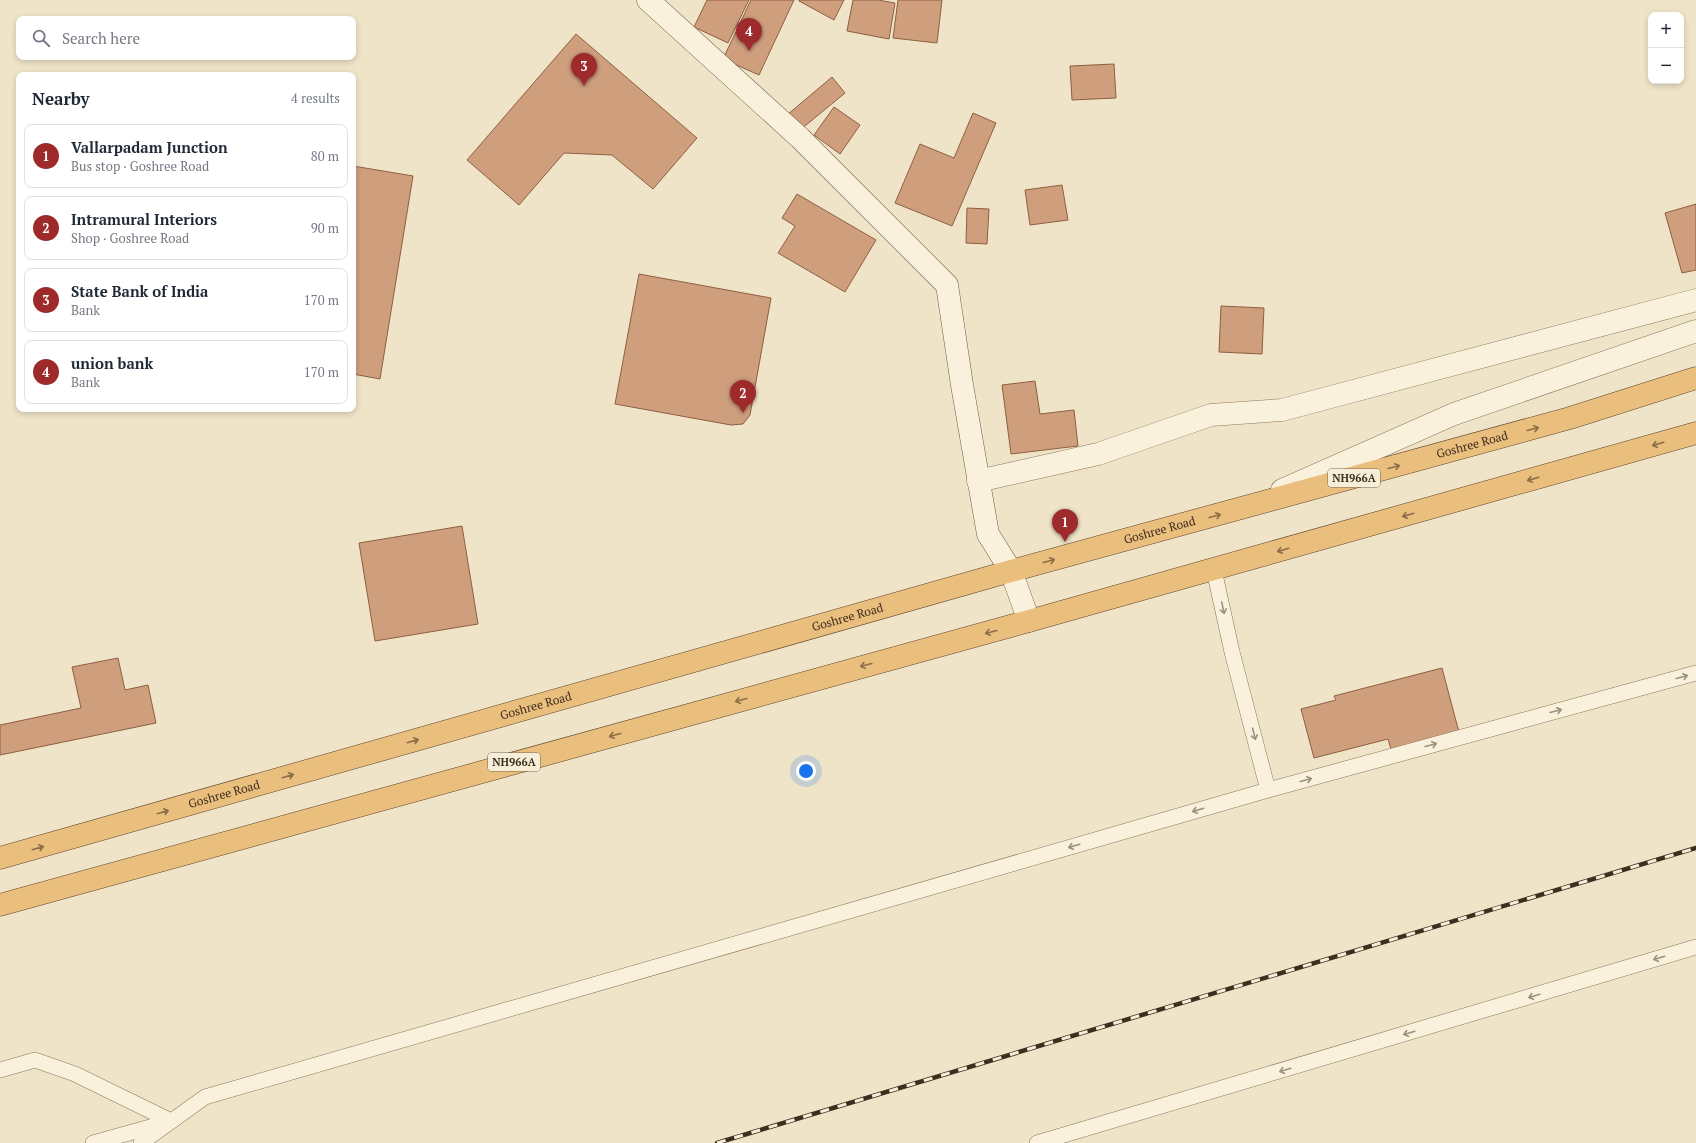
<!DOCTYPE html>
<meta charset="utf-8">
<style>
:root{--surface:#fff;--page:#f2f2f3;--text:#1f2937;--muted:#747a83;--line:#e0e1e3;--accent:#9e2a2b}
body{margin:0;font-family:"PT Serif",serif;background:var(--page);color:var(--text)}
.controls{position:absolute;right:12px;top:12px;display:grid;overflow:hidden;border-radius:8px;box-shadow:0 2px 6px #0003}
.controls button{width:36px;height:36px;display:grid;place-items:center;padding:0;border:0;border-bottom:1px solid var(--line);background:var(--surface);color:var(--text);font:20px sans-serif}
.you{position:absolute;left:806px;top:771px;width:14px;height:14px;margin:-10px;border:3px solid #fff;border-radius:50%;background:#1a73e8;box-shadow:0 0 0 6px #1a73e833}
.badge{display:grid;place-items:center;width:26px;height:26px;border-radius:50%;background:var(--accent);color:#fff;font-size:13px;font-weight:700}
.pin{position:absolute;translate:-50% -33px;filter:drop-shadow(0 1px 2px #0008)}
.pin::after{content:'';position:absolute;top:21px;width:14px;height:12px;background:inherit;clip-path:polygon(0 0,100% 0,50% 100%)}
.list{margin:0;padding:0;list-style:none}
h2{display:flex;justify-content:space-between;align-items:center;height:52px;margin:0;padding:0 16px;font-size:17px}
h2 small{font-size:13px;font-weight:400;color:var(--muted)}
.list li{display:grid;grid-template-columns:26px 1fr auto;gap:12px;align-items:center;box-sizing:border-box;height:64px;margin:0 8px 8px;padding:0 8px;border:1px solid var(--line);border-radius:8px}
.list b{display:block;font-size:15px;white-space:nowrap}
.list p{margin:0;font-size:13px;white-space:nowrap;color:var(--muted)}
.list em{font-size:13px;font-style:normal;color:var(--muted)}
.icon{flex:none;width:22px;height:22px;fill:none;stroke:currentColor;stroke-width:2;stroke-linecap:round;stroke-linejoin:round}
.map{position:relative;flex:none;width:1696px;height:1143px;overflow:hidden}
.search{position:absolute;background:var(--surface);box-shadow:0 2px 6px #0003;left:16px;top:16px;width:340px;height:44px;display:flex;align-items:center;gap:10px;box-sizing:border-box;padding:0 14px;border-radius:8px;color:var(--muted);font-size:15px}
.panel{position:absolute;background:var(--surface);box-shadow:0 2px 6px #0003;left:16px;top:72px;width:340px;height:340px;border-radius:8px}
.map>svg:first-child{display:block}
.building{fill:#cf9f7d;stroke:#8d5f41}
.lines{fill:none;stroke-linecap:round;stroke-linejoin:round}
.service-casing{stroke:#8d765c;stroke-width:16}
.minor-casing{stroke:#8d765c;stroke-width:23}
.tertiary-casing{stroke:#8d765c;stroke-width:23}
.secondary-casing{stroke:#6f573f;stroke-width:23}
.trunk-casing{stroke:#5b4430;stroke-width:23}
.service{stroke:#faf1dc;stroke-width:15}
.minor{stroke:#faf1dc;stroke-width:22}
.tertiary{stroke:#faf1dc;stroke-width:22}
.secondary{stroke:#faf1dc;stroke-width:22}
.trunk{stroke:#eabe7c;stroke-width:22}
.rail-casing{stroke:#3d2e20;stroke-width:4.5}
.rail{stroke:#f7eed8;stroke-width:3;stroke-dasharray:9;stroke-linecap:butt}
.oneway{stroke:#8b6f49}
.oneway2{stroke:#9c907e}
.labels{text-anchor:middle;stroke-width:3.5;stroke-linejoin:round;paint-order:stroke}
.shield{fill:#f7eed8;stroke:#756857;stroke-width:1}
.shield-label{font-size:11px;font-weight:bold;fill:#3d2e20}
.street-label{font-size:12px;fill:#3d2e20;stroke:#f7eed8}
</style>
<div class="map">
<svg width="1696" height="1143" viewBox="0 0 1696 1143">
<rect width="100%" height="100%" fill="#f0e4c8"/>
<path class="building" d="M707,0H749L728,43L694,27Z
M751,0H794L759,75L723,59Z
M799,0H844L834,20L799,1Z
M853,0H878L895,3L889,39L847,31Z
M898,0H942L937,43L893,38Z
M576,34L697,138L653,189L612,155L564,153L519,205L467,160Z
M1114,64L1116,98L1072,100L1070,66Z
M832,77L845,93L800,130L787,115Z
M834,107L860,125L840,154L814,135Z
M973,113L996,123L952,226L895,203L920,144L954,158Z
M353,166L413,176L380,379L353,374Z
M1062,185L1068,220L1030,225L1025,190Z
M797,194L876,240L845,292L778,253L795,226L782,218Z
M1696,204V270L1682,273L1665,213Z
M967,208L989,209L987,244L966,243Z
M639,274L771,298L750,415L743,424L731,425L615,404Z
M1221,306L1264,308L1262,354L1219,352Z
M1035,381L1040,414L1074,410L1078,446L1011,454L1002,385Z
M462,526L478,624L375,641L359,543Z
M118,658L125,690L148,685L156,723L0,755V725L81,708L72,667Z
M1442,668L1460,736L1392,753L1388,739L1314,758L1301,709L1336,700L1334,696Z"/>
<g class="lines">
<defs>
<path id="service" d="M1268,790L1696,673
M0,1070L35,1060L75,1074L171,1121
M93,1143L161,1124
M141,1143L205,1097L1268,790L1232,652L1214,570
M1037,1143L1696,947"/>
<path id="minor" d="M978,481L1098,454L1211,415L1282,410L1696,300
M1282,490L1454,414L1696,331"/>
<path id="tertiary" d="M1011,571L1029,621"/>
<path id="secondary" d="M648,0L800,138L947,285L962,385L988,534L1011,571"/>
<g id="trunk">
<path id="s1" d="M0,858L1011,571L1570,418L1696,378"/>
<path d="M0,905L1029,621L1696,433"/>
</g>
</defs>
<use href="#service" class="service-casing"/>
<use href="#minor" class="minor-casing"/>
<use href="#tertiary" class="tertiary-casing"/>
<use href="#secondary" class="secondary-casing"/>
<use href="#trunk" class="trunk-casing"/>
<use href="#service" class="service"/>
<use href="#minor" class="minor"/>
<use href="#tertiary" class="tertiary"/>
<use href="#secondary" class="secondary"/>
<use href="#trunk" class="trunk"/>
<defs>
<path id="rail" d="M717,1143L1696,848"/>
</defs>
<use href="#rail" class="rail-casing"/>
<use href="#rail" class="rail"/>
</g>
<defs><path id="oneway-shaft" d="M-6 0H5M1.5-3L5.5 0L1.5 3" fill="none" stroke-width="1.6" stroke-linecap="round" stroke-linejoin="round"/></defs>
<g class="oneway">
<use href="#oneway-shaft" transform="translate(1533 429) rotate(-15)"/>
<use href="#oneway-shaft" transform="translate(1658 444) rotate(164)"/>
<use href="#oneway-shaft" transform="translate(1394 467) rotate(-15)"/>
<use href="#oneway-shaft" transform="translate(1533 479) rotate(164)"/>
<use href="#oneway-shaft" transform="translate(1408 515) rotate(164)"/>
<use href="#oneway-shaft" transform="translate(1215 516) rotate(-15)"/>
<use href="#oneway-shaft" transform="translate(1283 550) rotate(164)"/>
<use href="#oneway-shaft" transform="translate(1049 561) rotate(-15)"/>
<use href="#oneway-shaft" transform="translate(991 632) rotate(165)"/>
<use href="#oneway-shaft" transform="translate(866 665) rotate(165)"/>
<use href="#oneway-shaft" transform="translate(741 700) rotate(165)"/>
<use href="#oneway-shaft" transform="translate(615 735) rotate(165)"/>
<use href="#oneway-shaft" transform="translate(413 741) rotate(-16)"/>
<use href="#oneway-shaft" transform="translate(288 776) rotate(-16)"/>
<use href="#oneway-shaft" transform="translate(163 812) rotate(-16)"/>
<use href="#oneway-shaft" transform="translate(38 848) rotate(-16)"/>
</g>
<g class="oneway2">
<use href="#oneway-shaft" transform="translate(1223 608) rotate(78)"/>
<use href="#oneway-shaft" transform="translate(1682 677) rotate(-15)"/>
<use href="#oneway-shaft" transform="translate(1556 711) rotate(-15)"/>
<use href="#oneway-shaft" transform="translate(1254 734) rotate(76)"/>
<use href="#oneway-shaft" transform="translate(1431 745) rotate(-15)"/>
<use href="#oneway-shaft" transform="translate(1306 780) rotate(-15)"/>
<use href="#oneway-shaft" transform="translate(1198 810) rotate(164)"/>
<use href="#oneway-shaft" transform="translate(1074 846) rotate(164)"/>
<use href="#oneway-shaft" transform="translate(1659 958) rotate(163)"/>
<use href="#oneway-shaft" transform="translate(1534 996) rotate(163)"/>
<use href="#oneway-shaft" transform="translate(1409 1033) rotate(163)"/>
<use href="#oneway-shaft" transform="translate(1285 1070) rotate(163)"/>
</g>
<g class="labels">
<g class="shield">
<rect x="1328" y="469" width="52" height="18" rx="3"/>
<rect x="488" y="753" width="52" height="18" rx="3"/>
</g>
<g class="shield-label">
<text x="1354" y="482">NH966A</text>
<text x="514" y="766">NH966A</text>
</g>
<g class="street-label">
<text dy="4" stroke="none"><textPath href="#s1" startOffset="1529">Goshree Road</textPath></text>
<text dy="4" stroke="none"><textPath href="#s1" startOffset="1205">Goshree Road</textPath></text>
<text dy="4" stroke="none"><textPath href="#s1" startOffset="881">Goshree Road</textPath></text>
<text dy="4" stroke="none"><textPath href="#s1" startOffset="557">Goshree Road</textPath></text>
<text dy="4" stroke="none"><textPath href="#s1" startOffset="233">Goshree Road</textPath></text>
</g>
</g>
</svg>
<div class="controls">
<button>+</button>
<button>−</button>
</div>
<div class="you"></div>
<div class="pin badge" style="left:1065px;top:542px">1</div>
<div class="pin badge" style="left:743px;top:413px">2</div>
<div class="pin badge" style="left:584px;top:86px">3</div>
<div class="pin badge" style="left:749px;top:51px">4</div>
<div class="search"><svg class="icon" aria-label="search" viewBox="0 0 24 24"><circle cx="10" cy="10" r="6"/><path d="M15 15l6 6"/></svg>Search here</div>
<section class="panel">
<h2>Nearby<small>4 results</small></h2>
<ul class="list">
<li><span class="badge">1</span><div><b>Vallarpadam Junction</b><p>Bus stop · Goshree Road</p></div><em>80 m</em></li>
<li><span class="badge">2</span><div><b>Intramural Interiors</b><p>Shop · Goshree Road</p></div><em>90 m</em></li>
<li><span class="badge">3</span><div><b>State Bank of India</b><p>Bank</p></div><em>170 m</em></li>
<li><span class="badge">4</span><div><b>union bank</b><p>Bank</p></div><em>170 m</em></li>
</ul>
</section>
</div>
